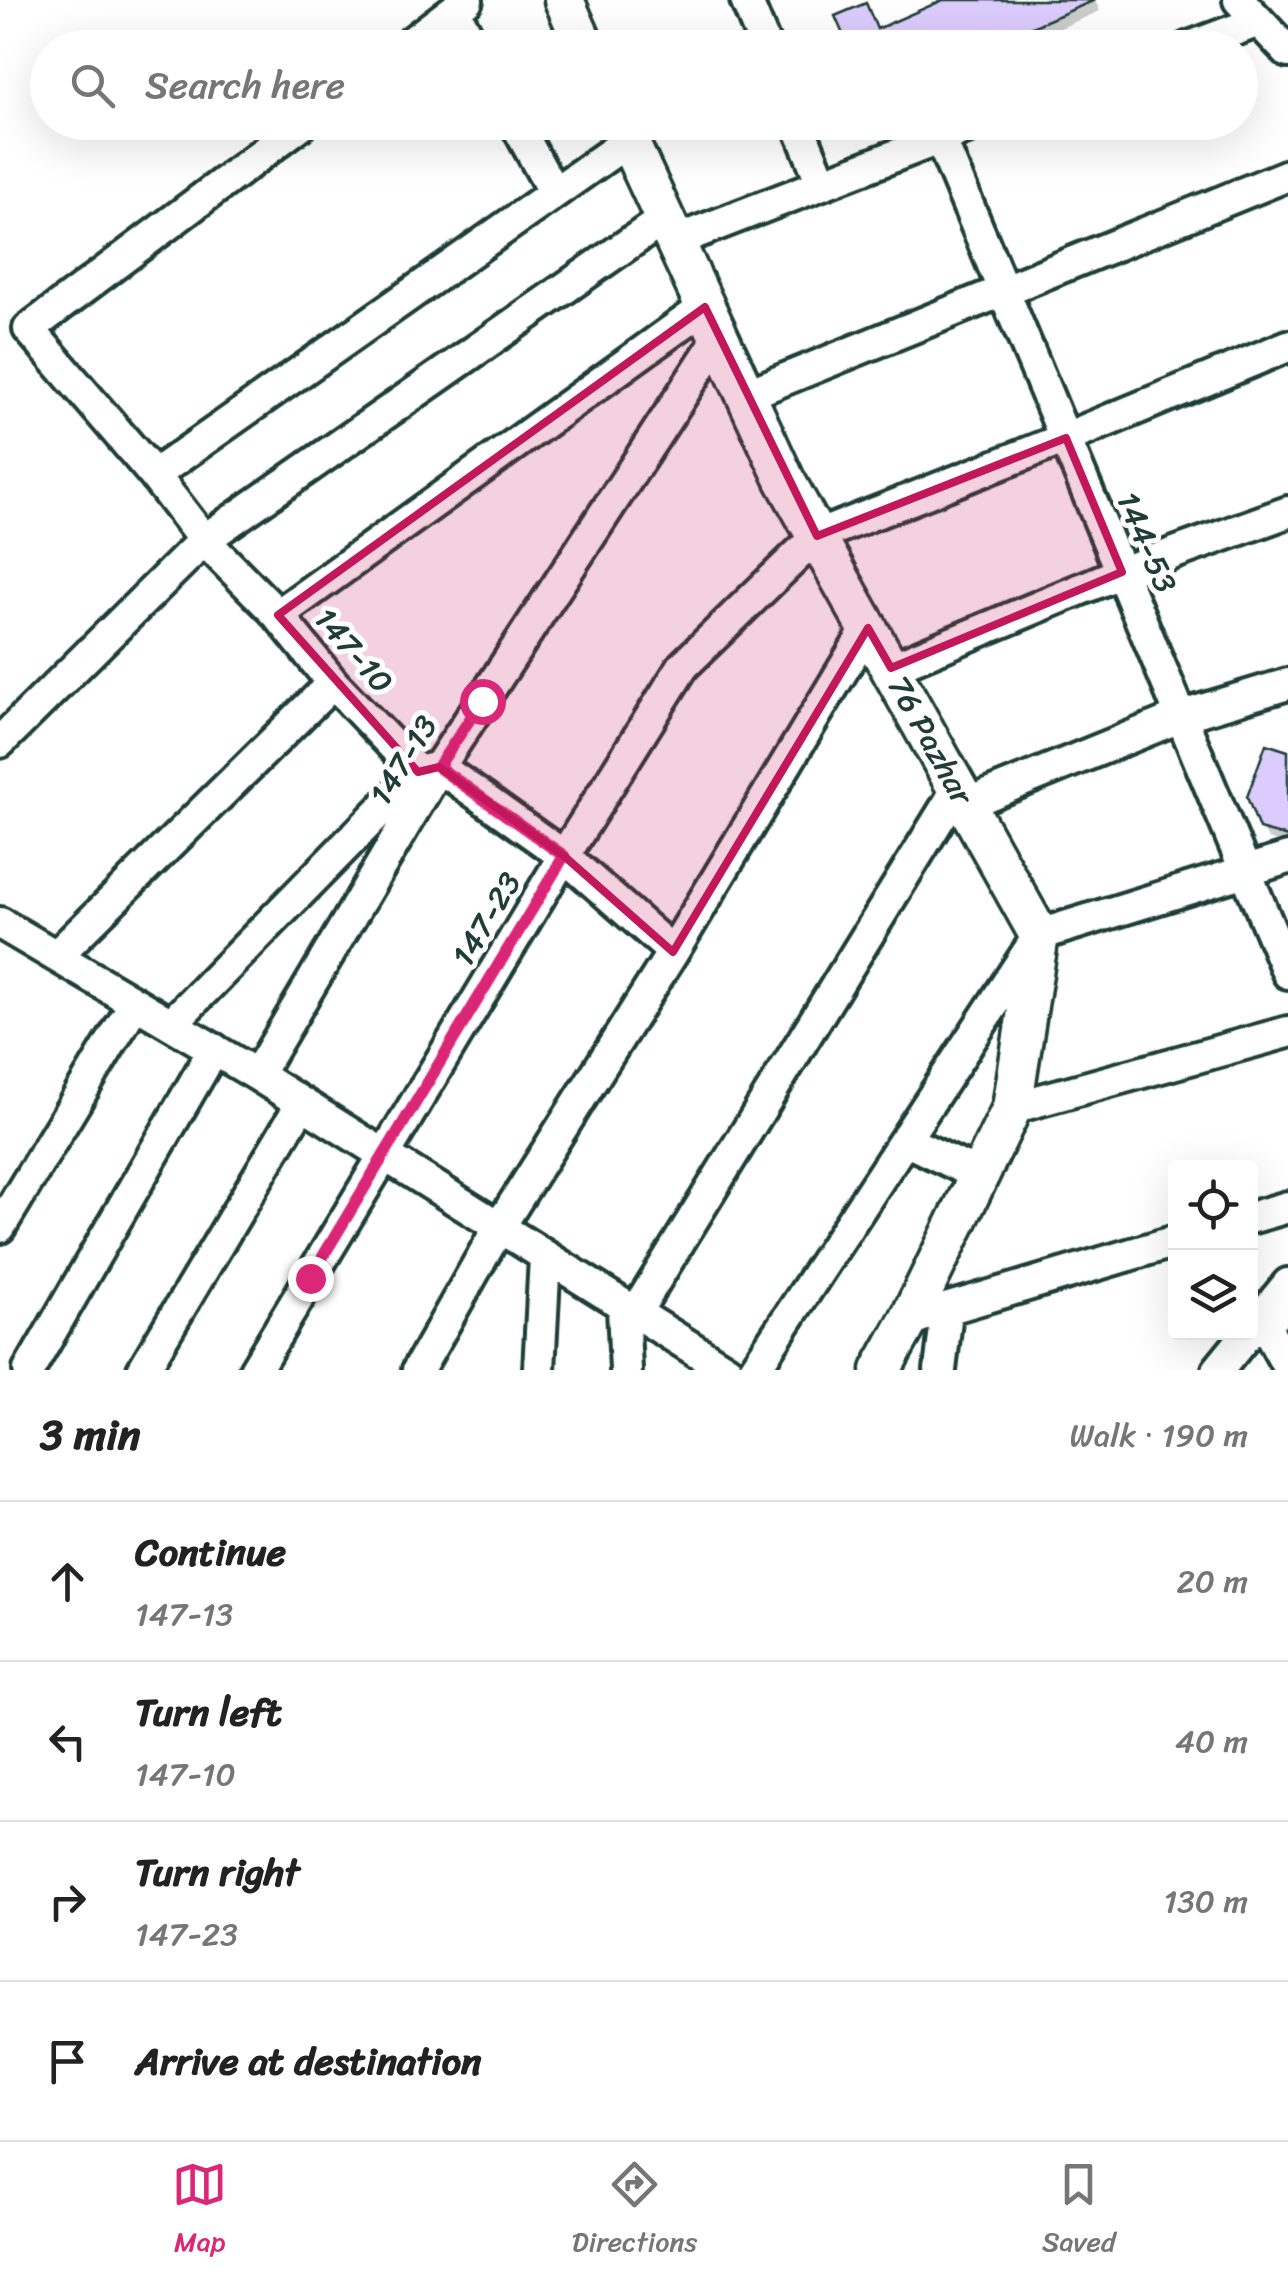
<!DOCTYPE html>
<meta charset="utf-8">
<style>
:root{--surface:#fff;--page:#f2f2f2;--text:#222;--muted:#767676;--line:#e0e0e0;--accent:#db2777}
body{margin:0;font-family:Sriracha,sans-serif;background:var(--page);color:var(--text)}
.controls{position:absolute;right:30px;bottom:30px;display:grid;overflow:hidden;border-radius:10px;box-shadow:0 10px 40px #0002}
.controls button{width:90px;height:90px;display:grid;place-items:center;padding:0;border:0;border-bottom:2px solid var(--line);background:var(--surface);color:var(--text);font:50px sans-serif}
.stop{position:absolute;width:30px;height:30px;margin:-22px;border:8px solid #db2777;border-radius:50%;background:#fff}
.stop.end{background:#db2777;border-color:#fff;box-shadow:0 2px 10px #0008}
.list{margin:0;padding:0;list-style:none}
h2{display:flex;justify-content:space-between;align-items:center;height:130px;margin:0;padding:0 40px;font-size:42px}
h2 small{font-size:32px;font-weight:400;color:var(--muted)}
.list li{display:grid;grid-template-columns:65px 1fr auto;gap:30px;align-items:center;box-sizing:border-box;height:160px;padding:0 40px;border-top:2px solid var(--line)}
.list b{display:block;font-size:38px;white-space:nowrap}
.list p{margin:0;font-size:32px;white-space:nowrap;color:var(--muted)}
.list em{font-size:32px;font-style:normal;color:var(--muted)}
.icon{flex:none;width:55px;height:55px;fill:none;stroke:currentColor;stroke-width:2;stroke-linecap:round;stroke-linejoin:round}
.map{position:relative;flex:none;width:1288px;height:1370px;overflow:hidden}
.search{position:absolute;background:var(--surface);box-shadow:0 10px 40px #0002;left:30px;right:30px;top:30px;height:110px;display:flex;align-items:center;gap:25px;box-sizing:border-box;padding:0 35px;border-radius:55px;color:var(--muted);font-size:38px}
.sheet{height:770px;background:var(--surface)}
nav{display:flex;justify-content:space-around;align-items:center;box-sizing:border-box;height:140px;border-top:2px solid var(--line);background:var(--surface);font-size:28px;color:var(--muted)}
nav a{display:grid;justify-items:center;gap:5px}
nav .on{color:var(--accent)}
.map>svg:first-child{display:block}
.shadow{fill:#0003}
.building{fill:#dcccfd;stroke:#1f3d34;stroke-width:2.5}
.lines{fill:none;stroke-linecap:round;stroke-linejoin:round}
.minor-casing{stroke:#1f3d34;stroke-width:38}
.tertiary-casing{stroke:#1f3d34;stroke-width:45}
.minor{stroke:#fff;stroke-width:30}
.tertiary{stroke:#fff;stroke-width:38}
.route{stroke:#db2777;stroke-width:12}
.marked{fill:#c2185b;fill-opacity:0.2;stroke:#c2185b;stroke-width:8;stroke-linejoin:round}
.labels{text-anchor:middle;stroke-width:10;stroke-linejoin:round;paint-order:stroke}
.street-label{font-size:32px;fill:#1f3d34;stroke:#fff}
</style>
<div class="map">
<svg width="1288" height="1370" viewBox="0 0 1288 1370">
<rect width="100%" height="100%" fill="#fff"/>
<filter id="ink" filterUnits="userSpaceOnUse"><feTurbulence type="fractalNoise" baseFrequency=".01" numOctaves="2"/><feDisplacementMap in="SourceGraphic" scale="20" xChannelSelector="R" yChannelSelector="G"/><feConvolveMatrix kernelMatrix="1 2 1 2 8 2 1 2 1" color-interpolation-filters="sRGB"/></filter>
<g filter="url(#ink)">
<path class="shadow" d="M946,0H1095L1100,11L1014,48H852Z
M1288,753V845L1268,839L1262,828Z"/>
<path class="building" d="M943,0H1095L983,48H849L835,16L866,3L877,29Z
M1266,744L1288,751V837L1259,829L1247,797Z"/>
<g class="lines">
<defs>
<path id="minor" d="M746,0L766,48
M1239,0L1288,52
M454,10L474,48
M404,48L467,0
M1187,48L1259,21
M304,122L29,329L154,475L204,540L278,615L333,683L418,772
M515,122L554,193
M797,122L822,183
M940,138L1288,973
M675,241L982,122
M746,395L1288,175
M154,475L628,141
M278,615L705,307
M891,668L1122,572L1288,512
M0,742L204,540L664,219
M966,804L1182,716L1288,684
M0,923L257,1075L727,1370
M56,956L333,683
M171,1024L418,772L439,767L564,856L673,952
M257,1075L439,767L719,338
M1012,1108L1288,1032
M905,1140L980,1176
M1250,1218L1288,1207
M0,1227L135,1003
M623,1308L626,1370
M1276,1314L1262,1320L1288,1367
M634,1315L958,788
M909,1320L1176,1241
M29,1370L214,1049
M143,1370L302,1103
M255,1370L564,856L683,666L817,536L1066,438L1288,346
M418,1370L498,1229L673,952L868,628
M539,1370L545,1257
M754,1370L1039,935L1288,858
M940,1370L947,1311
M1218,1370L1288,1284"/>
<path id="tertiary" d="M564,0L585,48
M620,122L785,480L1039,935L1012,1108L909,1320L881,1370"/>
</defs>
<use href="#minor" class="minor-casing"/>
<use href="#tertiary" class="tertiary-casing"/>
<use href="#minor" class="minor"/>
<use href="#tertiary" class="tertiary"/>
</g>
</g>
<g class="lines" filter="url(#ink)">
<path class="route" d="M310,1278L564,856L438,767L482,701"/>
</g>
<path class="marked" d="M705,307L817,536L1066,438L1122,572L891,668L868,628L673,952L564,856L439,767L418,772L278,615Z"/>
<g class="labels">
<g class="street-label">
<text transform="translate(1147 542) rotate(67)" y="11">144-53</text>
<text transform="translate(354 650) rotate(49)" y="11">147-10</text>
<text transform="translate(931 740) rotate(61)" y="11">76 Pazhar</text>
<text transform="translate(403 760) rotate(-58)" y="11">147-13</text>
<text transform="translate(486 919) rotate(-59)" y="11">147-23</text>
</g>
</g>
</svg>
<div class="controls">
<button><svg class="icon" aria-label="locate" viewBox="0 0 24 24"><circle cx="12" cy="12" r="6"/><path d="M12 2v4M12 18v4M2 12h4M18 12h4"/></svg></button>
<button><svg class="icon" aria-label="layers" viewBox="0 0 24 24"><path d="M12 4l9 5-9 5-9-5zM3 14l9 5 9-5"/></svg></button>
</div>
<div class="stop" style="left:482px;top:701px"></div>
<div class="stop end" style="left:310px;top:1278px"></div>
<div class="search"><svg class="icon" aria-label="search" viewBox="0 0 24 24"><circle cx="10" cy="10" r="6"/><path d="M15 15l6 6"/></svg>Search here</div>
</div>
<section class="sheet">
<h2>3 min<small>Walk · 190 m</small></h2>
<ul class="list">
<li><svg class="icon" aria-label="ahead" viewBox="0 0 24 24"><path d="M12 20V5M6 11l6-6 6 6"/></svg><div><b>Continue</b><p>147-13</p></div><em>20 m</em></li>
<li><svg class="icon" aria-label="left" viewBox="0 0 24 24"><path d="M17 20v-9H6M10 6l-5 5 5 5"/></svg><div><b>Turn left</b><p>147-10</p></div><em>40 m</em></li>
<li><svg class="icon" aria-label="right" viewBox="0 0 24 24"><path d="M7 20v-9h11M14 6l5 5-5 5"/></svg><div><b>Turn right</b><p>147-23</p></div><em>130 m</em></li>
<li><svg class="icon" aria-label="arrive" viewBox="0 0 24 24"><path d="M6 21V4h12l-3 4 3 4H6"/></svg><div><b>Arrive at destination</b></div></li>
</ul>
</section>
<nav>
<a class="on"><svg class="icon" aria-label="map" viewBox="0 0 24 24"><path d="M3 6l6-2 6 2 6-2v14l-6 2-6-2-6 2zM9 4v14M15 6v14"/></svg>Map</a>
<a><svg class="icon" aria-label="directions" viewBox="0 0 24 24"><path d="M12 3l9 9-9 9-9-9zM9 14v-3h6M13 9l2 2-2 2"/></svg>Directions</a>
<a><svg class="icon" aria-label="saved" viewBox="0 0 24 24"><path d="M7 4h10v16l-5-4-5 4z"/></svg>Saved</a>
</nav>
